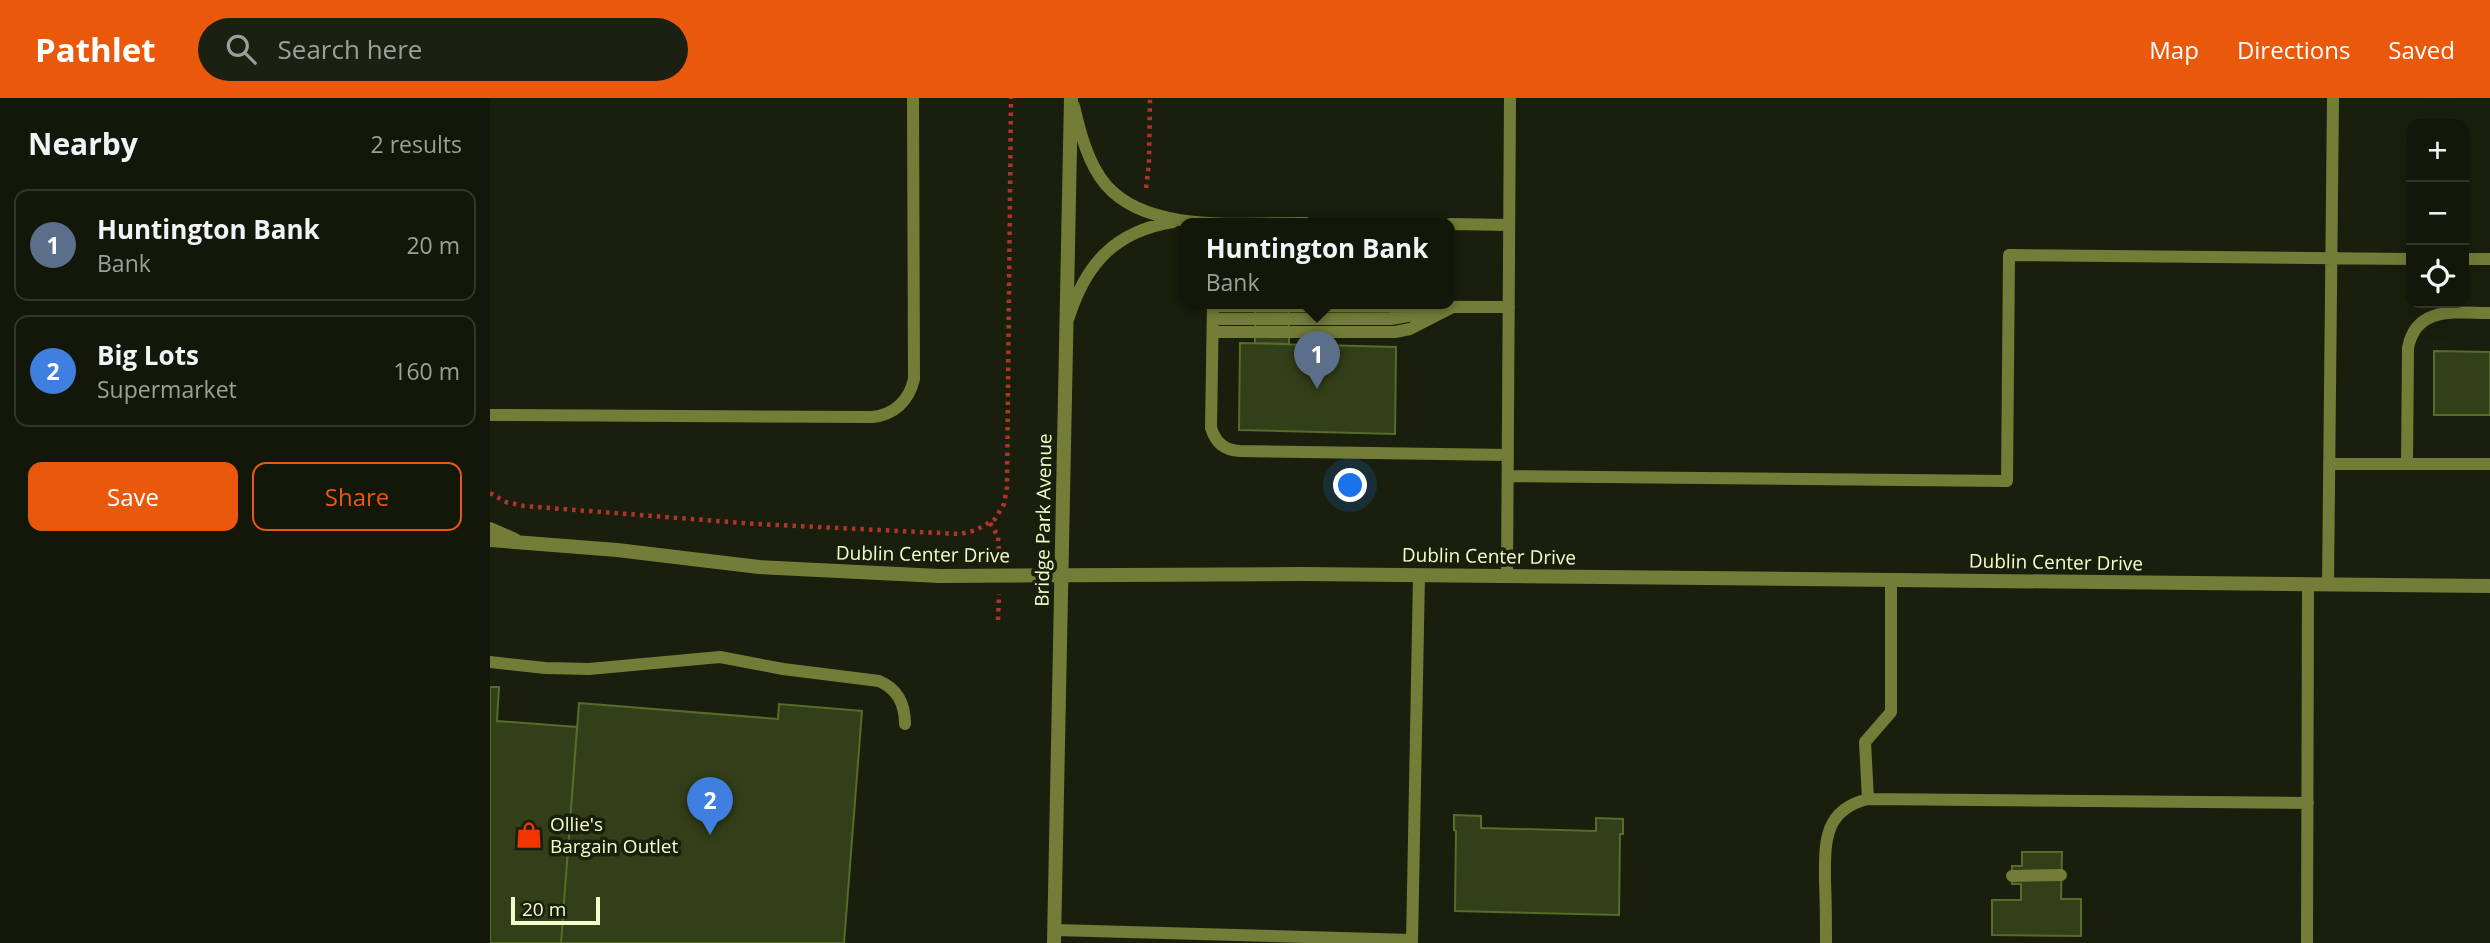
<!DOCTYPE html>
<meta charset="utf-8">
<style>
:root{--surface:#131709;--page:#1c2012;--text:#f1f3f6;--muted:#9d9f9c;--line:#32362a;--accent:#ea580c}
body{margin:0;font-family:"Open Sans",sans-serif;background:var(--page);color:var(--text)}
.controls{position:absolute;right:21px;top:21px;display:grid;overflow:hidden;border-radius:14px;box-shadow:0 7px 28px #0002}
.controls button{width:63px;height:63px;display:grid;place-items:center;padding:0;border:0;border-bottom:2px solid var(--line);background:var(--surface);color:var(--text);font:35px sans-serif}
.scale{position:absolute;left:21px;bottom:18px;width:89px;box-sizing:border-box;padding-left:7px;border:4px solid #f3ffca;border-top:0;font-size:19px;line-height:24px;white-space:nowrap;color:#f3ffca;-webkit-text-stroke:5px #191f0c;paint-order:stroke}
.you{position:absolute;left:861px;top:388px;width:24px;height:24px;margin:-18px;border:5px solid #fff;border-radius:50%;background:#1a73e8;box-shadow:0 0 0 10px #1a73e833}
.badge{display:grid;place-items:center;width:46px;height:46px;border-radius:50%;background:var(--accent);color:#fff;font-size:23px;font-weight:700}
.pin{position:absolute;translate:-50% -58px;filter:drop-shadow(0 2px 4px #0008)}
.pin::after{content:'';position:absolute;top:37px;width:24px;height:21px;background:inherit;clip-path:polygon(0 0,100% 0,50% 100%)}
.popup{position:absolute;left:689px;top:120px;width:276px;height:91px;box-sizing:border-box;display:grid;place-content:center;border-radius:14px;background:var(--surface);filter:drop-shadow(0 2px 5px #0005);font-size:23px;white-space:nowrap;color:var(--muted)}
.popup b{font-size:26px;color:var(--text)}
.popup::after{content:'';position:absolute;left:50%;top:100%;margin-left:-14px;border:14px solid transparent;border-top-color:var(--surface)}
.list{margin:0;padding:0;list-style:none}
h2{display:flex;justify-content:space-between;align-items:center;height:91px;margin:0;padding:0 28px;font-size:30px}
h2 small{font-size:23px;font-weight:400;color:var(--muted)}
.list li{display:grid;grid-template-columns:46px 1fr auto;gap:21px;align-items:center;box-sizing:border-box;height:112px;margin:0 14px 14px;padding:0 14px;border:2px solid var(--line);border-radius:14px}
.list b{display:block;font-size:26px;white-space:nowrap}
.list p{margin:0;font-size:23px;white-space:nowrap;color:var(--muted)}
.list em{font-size:23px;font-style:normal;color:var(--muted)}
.actions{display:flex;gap:14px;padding:21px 28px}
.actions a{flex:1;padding:16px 0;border:2px solid var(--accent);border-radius:14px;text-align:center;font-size:24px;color:var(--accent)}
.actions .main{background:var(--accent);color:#fff}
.icon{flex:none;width:38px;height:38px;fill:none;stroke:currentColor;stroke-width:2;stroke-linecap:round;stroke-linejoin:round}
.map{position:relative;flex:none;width:2000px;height:845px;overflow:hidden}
header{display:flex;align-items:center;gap:42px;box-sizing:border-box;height:98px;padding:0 35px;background:var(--accent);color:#fff}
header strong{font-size:33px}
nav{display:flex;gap:38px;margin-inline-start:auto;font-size:24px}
.search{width:490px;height:63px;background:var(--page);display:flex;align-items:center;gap:18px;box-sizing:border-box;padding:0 24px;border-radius:38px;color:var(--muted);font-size:26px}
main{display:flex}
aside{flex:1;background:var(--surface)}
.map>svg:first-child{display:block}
.building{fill:#333f18;stroke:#576b2b;stroke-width:2}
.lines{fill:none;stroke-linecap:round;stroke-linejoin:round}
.path{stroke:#af342e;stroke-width:4.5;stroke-dasharray:3.5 5;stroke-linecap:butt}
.service{stroke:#737d37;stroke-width:12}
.minor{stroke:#737d37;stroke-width:14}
.tertiary{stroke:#737d37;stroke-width:14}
.labels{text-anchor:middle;stroke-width:7;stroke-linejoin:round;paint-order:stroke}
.street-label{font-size:19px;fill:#f3ffca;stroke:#191f0c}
.poi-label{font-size:19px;fill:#f3ffca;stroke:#191f0c;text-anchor:start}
</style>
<header>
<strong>Pathlet</strong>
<div class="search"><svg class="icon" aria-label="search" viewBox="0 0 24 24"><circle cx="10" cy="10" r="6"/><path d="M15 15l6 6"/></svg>Search here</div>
<nav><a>Map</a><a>Directions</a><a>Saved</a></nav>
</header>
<main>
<aside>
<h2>Nearby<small>2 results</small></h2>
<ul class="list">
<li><span class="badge" style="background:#5c6f8a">1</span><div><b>Huntington Bank</b><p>Bank</p></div><em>20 m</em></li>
<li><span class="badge" style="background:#3f7fe0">2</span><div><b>Big Lots</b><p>Supermarket</p></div><em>160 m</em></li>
</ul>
<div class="actions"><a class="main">Save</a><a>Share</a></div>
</aside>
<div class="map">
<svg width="2000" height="845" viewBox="0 0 2000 845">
<rect width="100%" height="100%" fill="#191f0c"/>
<path class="building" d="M765,205H799V246L765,245Z
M750,245L906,249L905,336L749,332Z
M1944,253L2000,254V317H1944Z
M0,589H9L7,623L87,629L71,845H0Z
M89,605L288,621L289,606L372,613L354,845H71Z
M964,717L991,718V730L1106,733V720L1133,721V736H1130L1129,817L965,813L966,733L964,732Z
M1532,754H1572L1571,801H1591V838L1502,837V802H1531V786H1522V768H1532Z"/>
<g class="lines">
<path class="path" d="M656,90L659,65L660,0
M0,395L16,404L34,408L266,426L471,436L486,432L505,421L514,406L517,389L521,0
M500,425L508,438L509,456
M508,522L509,496"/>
<path class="service" d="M584,8C590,34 598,66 616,87C659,137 756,124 816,125
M960,126L1019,127
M1974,161H2000
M723,205L721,330C726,345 734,352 750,353L1018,357
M723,208L1019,209
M579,219C596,165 626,133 683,124
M723,221H901L940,214
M723,234H905L920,231L961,210
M0,317L382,319C404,317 419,303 424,281L423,0
M1839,366H2000
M1917,366L1918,250C1926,207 1967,215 2000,215
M1018,378L1517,383L1519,157L1921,161
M0,430L25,441
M1017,478L1020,0
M1838,486L1843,0
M0,564L55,570L99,571L230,559L293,571L389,583C408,591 415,606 415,626
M1378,701L1375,644L1401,614V482
M1522,778L1571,777
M565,832L922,842
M922,845L929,477
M1336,845C1336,825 1336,805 1335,784C1335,747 1332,712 1378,701L1818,705
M1817,845L1818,486"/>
<path class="minor" d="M0,442L127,452L269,469L449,478L812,476L2000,488"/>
<path class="tertiary" d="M564,845L581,0"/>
</g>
<defs>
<symbol id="shop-bare" viewBox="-9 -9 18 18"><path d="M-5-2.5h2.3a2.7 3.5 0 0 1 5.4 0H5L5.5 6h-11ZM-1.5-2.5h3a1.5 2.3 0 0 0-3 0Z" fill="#f33502" stroke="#191f0c" stroke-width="2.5" paint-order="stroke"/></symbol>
</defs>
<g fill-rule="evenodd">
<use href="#shop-bare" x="20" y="718" width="38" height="38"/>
</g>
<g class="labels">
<g class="street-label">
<text transform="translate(553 422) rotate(-89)" y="7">Bridge Park Avenue</text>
<text transform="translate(433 456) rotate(1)" y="7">Dublin Center Drive</text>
<text transform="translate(999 458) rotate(1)" y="7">Dublin Center Drive</text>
<text transform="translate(1566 464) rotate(1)" y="7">Dublin Center Drive</text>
</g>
<g class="poi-label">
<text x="60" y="733">Ollie's<tspan x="60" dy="22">Bargain Outlet</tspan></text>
</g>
</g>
</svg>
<div class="controls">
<button>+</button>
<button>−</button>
<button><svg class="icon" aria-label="locate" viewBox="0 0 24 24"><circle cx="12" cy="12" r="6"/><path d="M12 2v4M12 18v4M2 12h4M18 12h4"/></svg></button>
</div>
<div class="scale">20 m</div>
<div class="you"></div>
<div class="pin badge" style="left:827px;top:291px;background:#5c6f8a">1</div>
<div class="popup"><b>Huntington Bank</b>Bank</div>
<div class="pin badge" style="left:220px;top:737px;background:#3f7fe0">2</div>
</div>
</main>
